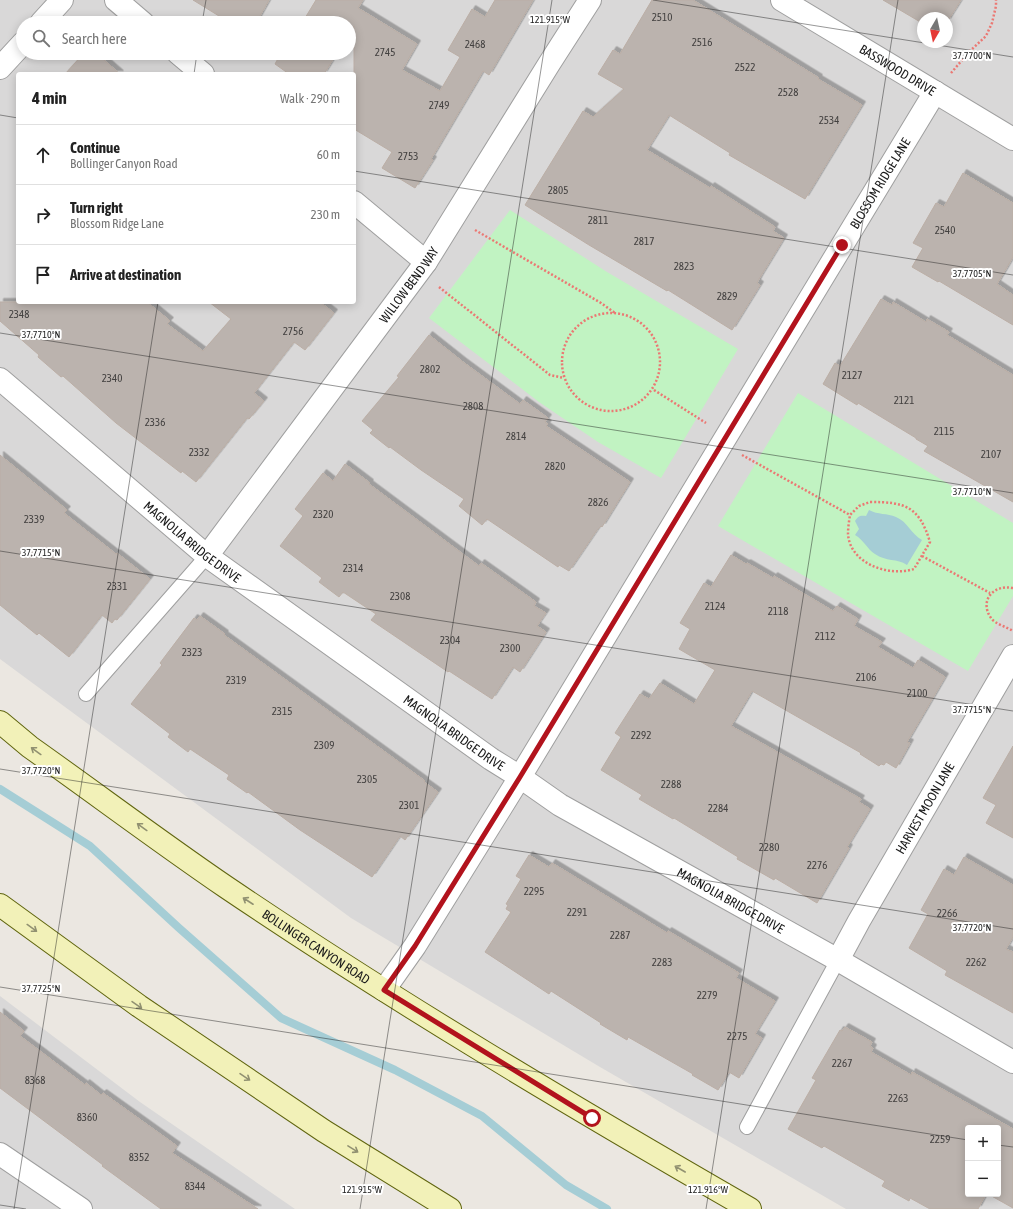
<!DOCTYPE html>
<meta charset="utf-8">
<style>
:root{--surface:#fff;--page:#f2f2f2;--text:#222;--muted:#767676;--line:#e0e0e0}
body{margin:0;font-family:"Asap Condensed",sans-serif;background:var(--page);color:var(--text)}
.controls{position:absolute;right:12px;bottom:12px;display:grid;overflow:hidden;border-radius:4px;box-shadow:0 2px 10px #0003}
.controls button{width:36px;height:36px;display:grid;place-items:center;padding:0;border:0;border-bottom:1px solid var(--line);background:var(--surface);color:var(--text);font:20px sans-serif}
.compass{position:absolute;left:917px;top:12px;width:36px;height:36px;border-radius:50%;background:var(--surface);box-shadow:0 2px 10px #0003;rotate:189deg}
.stop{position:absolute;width:12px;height:12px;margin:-9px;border:3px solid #b2131d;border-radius:50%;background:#fff}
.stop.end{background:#b2131d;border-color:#fff;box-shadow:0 1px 4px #0008}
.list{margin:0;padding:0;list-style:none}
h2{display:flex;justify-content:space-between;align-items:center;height:52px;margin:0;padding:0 16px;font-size:17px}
h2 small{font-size:13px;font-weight:400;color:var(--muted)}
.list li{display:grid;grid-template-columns:26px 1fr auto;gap:12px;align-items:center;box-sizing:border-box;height:60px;padding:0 16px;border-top:1px solid var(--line)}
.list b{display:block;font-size:15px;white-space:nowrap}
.list p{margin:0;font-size:13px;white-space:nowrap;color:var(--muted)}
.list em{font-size:13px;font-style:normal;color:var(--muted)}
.icon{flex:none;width:22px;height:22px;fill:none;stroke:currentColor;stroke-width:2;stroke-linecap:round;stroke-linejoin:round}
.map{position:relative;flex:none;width:1013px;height:1209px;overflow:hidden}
.search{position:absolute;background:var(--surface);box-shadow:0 2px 10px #0003;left:16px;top:16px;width:340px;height:44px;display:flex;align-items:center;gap:10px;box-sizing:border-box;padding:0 14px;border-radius:22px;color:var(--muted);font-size:15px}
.panel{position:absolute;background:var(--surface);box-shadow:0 2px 10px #0003;left:16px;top:72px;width:340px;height:232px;border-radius:4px}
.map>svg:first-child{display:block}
.residential{fill:#d9d8d8;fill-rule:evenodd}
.park{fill:#c1f3c2}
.water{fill:#a5cdd5}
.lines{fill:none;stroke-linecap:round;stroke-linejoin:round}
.stream{stroke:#a5cdd5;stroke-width:8}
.building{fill:#bbb3ae;stroke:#bbaea5;filter:url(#shadow)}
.lane-casing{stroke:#9f9f9f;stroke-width:16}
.street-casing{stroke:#9f9f9f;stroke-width:24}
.secondary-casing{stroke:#60650f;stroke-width:24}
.path{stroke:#eb7873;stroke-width:2.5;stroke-dasharray:2 2;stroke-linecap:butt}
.lane{stroke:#fff;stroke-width:14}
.street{stroke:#fff;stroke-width:22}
.secondary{stroke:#f2f1b8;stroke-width:22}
.oneway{stroke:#919171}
.route{stroke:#b2131d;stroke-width:5}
.ticks{fill:none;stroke:#1b1b1b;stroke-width:1;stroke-opacity:0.45}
.labels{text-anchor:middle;stroke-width:4;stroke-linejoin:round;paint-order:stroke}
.number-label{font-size:11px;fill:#434140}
.street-label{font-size:13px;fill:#1b1b1b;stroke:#fff}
.ticks-label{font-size:10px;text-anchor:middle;fill:#1b1b1b;stroke:#fff;stroke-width:4;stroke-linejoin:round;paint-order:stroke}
</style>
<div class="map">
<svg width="1013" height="1209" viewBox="0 0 1013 1209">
<defs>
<filter id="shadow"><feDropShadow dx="3.5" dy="-3.5" stdDeviation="0" flood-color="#0004"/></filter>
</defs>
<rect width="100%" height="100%" fill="#ebe7e1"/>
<path class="residential" d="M0,0H1013V1209H846L600,1067L351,918L0,659ZM923,18H947V42H923ZM23,23H349V53H23ZM18,74H354V302H18ZM968,1128H998V1194H968Z
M0,996L140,1102L295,1209H0Z"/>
<path class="park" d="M510,210L607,272L738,349L661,478L598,442L539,402L429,318Z
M798,393L1013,523V596L968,671L718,526Z"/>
<path class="water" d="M869,510C878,515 887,513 896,517C908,522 911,534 922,540L907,565C897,558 886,562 875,554C867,549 864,540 855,535L859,529L855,521C858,516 860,515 866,516Z"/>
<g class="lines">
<path class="stream" d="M0,789L90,846L179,928L281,1018L395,1070L482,1116L566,1185L607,1209"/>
</g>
<path class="building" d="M193,0H269L256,23H215L219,16Z
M316,0H363L358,8L417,44L402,70L440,91L460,57L448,50L472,9L485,17L495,0H533L489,75L483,71L431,159L433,160L415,188L382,168L392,152L354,129V26L349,34V23H302Z
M652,0H693L819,78L818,79L862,105L805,199L729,155L730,153L669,115L647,150L710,188L711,186L775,227L773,231L784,238L759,279L757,283L760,285L732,330L668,290L667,291L589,245L525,205L583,111L593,117L624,89L598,74L613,50L620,54Z
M883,0H961L947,22V18H923V27L921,25L922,23Z
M84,53H96L120,74H65Z
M281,53H337L324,74H289L275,64Z
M963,173L1013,203V257L997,284L1013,295V325L939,281L938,282L912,267L923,248L913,243L936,203L944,207Z
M881,299L892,305L893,302L926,322L927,319L949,332L947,335L1013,375V502L924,451L928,446L916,439V438L858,403L857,405L823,384L835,363L840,366Z
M0,302H147L170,321L167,324L203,351L231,319L209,302H320L334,313L305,350L294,342L254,393L264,401L249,419L247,418L196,482L182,471L181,473L116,423L63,376L61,377L38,357L39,355L0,321Z
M429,335L463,362L520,404L523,400L548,418L545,422L548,424L546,426L630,482L602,527L601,526L597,530L569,571L559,565L558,567L487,519L482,525L459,506L464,499L421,470L390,447L389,448L370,433L373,430L362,421L399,377L397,376Z
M0,455L67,510L64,513L116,554L117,553L150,579L117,620L115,619L112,623L102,615L69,657L39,633L37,635L0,605Z
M345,464L370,483L369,484L479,566L481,563L536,602L534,606L546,613L537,626L546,632L520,672L513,667L492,699L449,671L448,672L371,620L376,614L343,592L339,597L319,582L322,578L280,546L303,516L295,509L323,473L333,481Z
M731,555L746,564L747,563L773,578L774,576L833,611L837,606L858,619L854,626L882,642L878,647L913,668L918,660L945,677L907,742L910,743L896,768L886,762L884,765L881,764L879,766L860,754L861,753L752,691L731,726L861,799L859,802L870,809L847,847L849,848L817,903L775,878L774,880L737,859L738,857L674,818L673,819L639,799L642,795L601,770L621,737L615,733L640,694L649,699L660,683L694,704L715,670L679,649L690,629L680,623L704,583L711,587Z
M200,616L225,634L224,635L425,781L424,782L438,792L405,840L400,836L372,877L300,830L248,792L247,793L227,779L229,775L190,749L188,752L168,737L170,734L131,704L162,665L160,663L194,618L197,620Z
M1013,746V838L986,823L996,805L983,798Z
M529,855L549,867L552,863L667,933L668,931L739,973L736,978L775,1001L755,1034L762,1038L739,1078L729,1072L718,1090L692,1075L693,1074L628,1037L627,1040L600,1024L601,1023L551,991L549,994L485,952L511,912L506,909L508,905L506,904L521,879L516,876Z
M964,857L1013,885V937L1006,949L1013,952V1013L945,975L947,971L909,948L928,914L921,910L944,869L954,875Z
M0,1012L24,1031L20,1036L85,1085L86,1083L101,1095L103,1093L177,1146L172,1153L258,1209H161L102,1166L103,1165L0,1088Z
M845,1027L872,1042L870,1046L873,1048L871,1052L911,1075L912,1072L1013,1129V1208L988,1194H998V1128H968V1194H986L978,1209H930L910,1198L909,1201L882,1186L885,1181L824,1146L822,1148L788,1129L816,1080L812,1078L840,1030L842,1031Z"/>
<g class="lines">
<defs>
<path id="lane" d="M86,694L207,556
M747,1127L838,960"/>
<g id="street">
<path d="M116,0L143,23"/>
<path id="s1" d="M782,0L1013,139"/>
<path d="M41,23L62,0"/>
<path d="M178,53L203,74"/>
<path d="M0,68L23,43"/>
<path d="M354,202L426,262"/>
<path id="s2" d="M0,379L207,556L491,759L520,777L560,805L838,960L1013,1062"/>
<path id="s3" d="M207,556L426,262L549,64L590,0"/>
<path id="s4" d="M838,960L859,921L1013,656"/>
<path id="s5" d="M384,990L415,946L520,777L935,92"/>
<path d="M0,1154L81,1209"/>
</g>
<g id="secondary">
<path id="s6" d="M0,722L30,747C95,793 160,842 226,887C396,1002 573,1107 750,1209"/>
<path d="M0,905L139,1006L324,1131L450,1209"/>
</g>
</defs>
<use href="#lane" class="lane-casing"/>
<use href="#street" class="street-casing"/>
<use href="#secondary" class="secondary-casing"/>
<path class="path" d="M951,73L970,51L986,36L992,23L996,6V0
M475,230L601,303L615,313
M439,287L550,375L564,378
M562 362a49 49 0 1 1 98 0a49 49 0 1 1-98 0Z
M654,390L706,423
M742,455L850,515
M870,502C905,502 919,506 930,542L914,569C889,577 850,564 848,534C848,528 849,521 850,515L859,506Z
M922,556L990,593
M1013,588C993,584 979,601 991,618C995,624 1007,627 1013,631"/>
<use href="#lane" class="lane"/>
<use href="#street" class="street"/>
<use href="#secondary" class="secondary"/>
</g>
<defs><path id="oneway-shaft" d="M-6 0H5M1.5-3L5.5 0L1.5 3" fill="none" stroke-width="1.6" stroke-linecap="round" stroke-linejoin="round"/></defs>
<g class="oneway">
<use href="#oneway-shaft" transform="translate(36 751) rotate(-144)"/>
<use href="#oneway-shaft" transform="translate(142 827) rotate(-144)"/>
<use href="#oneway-shaft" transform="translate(248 901) rotate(-147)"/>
<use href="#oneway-shaft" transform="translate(32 928) rotate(36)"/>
<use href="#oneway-shaft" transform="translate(137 1005) rotate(35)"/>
<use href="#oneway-shaft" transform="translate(245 1077) rotate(34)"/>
<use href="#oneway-shaft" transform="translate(353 1149) rotate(32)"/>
<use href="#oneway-shaft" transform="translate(680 1169) rotate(-150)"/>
</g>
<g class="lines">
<path class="route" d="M592,1118L384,990L415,946L520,777L842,245"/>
</g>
<path class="ticks" d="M653,0L1013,57M202,23L206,0M194,74L197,53M0,115L18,118M354,171L1013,275M0,333L1013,493M0,551L1013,711M0,769L1013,929M0,987L968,1140M998,1145L1013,1147M0,1205L26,1209M14,1209L158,302M360,1209L552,0M706,1209L898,0"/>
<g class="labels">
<g class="number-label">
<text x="662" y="21">2510</text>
<text x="702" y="46">2516</text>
<text x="475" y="48">2468</text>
<text x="385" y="56">2745</text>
<text x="745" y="71">2522</text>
<text x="788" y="96">2528</text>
<text x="439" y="109">2749</text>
<text x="829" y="124">2534</text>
<text x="408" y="160">2753</text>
<text x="558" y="194">2805</text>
<text x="598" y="224">2811</text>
<text x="945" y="234">2540</text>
<text x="644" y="245">2817</text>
<text x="684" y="270">2823</text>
<text x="727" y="300">2829</text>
<text x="19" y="318">2348</text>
<text x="293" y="335">2756</text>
<text x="430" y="373">2802</text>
<text x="852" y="379">2127</text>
<text x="112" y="382">2340</text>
<text x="904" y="404">2121</text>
<text x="473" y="410">2808</text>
<text x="155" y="426">2336</text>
<text x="944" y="435">2115</text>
<text x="516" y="440">2814</text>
<text x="199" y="456">2332</text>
<text x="991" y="458">2107</text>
<text x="555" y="470">2820</text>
<text x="598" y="506">2826</text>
<text x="323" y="518">2320</text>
<text x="34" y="523">2339</text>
<text x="353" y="572">2314</text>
<text x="117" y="590">2331</text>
<text x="400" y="600">2308</text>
<text x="715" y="610">2124</text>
<text x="778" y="615">2118</text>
<text x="825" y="640">2112</text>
<text x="450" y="644">2304</text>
<text x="510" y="652">2300</text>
<text x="192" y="656">2323</text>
<text x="866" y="681">2106</text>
<text x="236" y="684">2319</text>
<text x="917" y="697">2100</text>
<text x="282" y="715">2315</text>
<text x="641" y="739">2292</text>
<text x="324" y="749">2309</text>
<text x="367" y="783">2305</text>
<text x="671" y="788">2288</text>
<text x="409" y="809">2301</text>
<text x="718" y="812">2284</text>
<text x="769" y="851">2280</text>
<text x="817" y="869">2276</text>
<text x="534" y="895">2295</text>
<text x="577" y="916">2291</text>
<text x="947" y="917">2266</text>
<text x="620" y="939">2287</text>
<text x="662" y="966">2283</text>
<text x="976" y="966">2262</text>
<text x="707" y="999">2279</text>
<text x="737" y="1040">2275</text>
<text x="842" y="1067">2267</text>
<text x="35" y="1084">8368</text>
<text x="898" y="1102">2263</text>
<text x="87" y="1121">8360</text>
<text x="940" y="1143">2259</text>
<text x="139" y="1161">8352</text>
<text x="195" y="1190">8344</text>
</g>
<g class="street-label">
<text dy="5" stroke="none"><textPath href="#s1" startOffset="135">BASSWOOD DRIVE</textPath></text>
<text dy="5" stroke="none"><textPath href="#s5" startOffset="947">BLOSSOM RIDGE LANE</textPath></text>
<text dy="5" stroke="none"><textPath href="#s3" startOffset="338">WILLOW BEND WAY</textPath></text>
<text dy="5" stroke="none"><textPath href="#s2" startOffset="252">MAGNOLIA BRIDGE DRIVE</textPath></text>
<text dy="5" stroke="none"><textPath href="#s2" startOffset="576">MAGNOLIA BRIDGE DRIVE</textPath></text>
<text dy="5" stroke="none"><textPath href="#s4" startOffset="175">HARVEST MOON LANE</textPath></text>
<text dy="5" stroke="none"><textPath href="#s2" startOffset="900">MAGNOLIA BRIDGE DRIVE</textPath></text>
<text dy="5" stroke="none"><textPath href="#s6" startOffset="388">BOLLINGER CANYON ROAD</textPath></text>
</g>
</g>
<g class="ticks-label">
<text x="550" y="23">121.915°W</text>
<text x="972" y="59">37.7700°N</text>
<text x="972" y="277">37.7705°N</text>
<text x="41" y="338">37.7710°N</text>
<text x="972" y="495">37.7710°N</text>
<text x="41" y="556">37.7715°N</text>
<text x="972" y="713">37.7715°N</text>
<text x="41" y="774">37.7720°N</text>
<text x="972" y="931">37.7720°N</text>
<text x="41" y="992">37.7725°N</text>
<text x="362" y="1193">121.915°W</text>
<text x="708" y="1193">121.916°W</text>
</g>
</svg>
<div class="controls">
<button>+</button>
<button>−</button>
</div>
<svg class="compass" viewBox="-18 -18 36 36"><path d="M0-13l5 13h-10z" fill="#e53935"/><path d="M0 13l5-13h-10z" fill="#767676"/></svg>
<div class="stop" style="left:592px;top:1118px"></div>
<div class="stop end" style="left:842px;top:245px"></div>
<div class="search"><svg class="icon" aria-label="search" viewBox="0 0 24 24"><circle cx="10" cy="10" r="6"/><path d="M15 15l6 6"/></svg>Search here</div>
<section class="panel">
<h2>4 min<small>Walk · 290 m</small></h2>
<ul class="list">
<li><svg class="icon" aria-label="ahead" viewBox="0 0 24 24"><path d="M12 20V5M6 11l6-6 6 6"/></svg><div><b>Continue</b><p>Bollinger Canyon Road</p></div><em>60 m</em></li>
<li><svg class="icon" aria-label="right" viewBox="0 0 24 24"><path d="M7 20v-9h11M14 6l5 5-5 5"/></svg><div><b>Turn right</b><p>Blossom Ridge Lane</p></div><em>230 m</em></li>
<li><svg class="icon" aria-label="arrive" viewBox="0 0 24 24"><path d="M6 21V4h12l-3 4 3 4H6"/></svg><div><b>Arrive at destination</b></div></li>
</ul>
</section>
</div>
